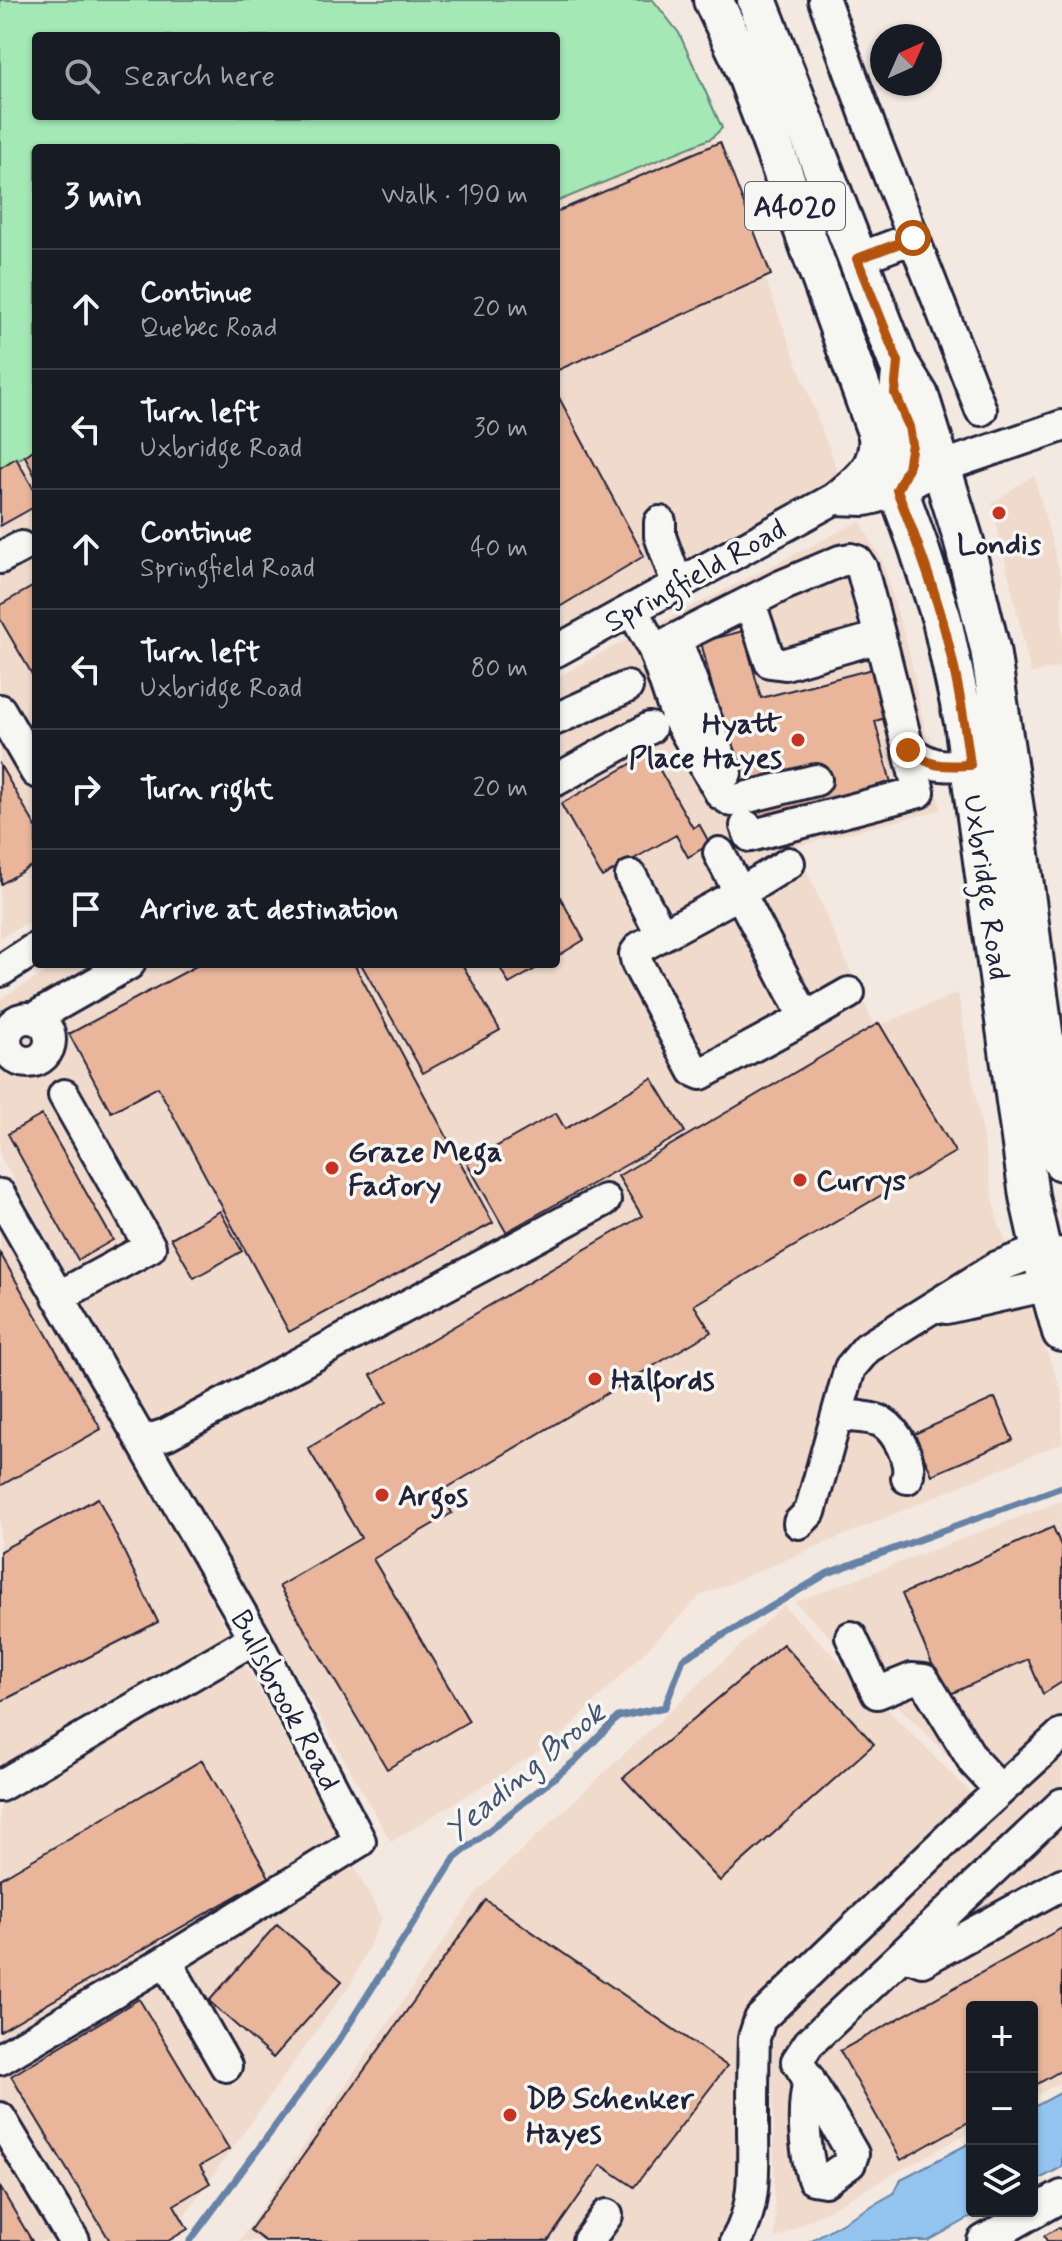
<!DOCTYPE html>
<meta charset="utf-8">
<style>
:root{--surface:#171b24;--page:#242831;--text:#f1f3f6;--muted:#9ea1a6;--line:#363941}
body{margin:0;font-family:Mynerve,sans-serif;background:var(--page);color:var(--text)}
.controls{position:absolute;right:24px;bottom:24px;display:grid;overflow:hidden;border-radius:8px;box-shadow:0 2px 6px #0004}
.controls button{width:72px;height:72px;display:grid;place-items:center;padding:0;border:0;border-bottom:2px solid var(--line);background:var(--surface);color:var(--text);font:40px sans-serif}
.compass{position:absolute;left:870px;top:24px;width:72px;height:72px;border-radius:50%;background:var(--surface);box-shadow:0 2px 6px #0004;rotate:45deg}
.stop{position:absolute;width:24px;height:24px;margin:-18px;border:6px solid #b45309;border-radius:50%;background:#fff}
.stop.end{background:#b45309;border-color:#fff;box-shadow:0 2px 8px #0008}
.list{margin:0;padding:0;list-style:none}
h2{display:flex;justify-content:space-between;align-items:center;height:104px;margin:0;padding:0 32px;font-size:34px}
h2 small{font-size:26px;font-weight:400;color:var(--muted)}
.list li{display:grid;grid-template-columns:52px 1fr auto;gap:24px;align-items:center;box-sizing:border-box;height:120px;padding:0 32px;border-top:2px solid var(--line)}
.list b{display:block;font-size:30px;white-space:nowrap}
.list p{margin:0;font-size:26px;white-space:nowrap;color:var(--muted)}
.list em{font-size:26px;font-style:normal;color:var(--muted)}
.icon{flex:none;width:44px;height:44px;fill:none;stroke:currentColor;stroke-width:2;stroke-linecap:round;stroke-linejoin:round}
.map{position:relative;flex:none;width:1062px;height:2241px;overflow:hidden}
.search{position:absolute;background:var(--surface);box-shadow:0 2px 6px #0004;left:32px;top:32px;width:528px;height:88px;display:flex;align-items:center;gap:20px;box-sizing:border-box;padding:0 28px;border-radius:8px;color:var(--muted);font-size:30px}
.panel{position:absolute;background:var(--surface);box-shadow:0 2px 6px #0004;left:32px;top:144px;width:528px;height:824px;border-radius:8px}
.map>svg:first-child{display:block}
.built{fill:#f0dacc}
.green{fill:#a3e8b5;stroke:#628578;stroke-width:2;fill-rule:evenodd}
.water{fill:#93c4ef;stroke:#6683a7;stroke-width:2}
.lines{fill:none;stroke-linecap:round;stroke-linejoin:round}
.stream{stroke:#6683a7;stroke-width:7}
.building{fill:#e9b69b;stroke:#22223b;stroke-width:2}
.minor-casing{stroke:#22223b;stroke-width:36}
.major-casing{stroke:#22223b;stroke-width:44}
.minor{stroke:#f6f6f2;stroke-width:30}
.major{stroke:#f6f6f2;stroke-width:38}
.route{stroke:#b45309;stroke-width:10}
.poi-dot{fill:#c8321e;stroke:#f6f6f2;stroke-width:3}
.labels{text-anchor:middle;stroke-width:7;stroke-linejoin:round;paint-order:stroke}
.shield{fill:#f6f6f2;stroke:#626272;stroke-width:2}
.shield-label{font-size:28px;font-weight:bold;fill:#22223b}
.poi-label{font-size:30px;font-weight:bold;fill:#22223b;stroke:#f6f6f2;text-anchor:start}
.street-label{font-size:30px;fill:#22223b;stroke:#f6f6f2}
.water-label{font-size:32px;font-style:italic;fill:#445371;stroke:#f6f6f2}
</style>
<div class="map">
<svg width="1062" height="2241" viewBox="0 0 1062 2241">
<rect width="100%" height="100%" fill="#f3e9e1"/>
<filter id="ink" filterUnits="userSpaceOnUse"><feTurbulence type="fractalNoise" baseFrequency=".0125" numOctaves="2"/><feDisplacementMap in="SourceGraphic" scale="16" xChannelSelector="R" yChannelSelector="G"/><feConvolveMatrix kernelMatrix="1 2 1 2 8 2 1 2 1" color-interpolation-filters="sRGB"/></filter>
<g filter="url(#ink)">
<path class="built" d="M712,138L839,475L556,632V202Z
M36,450V918L0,938V469Z
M1034,475L1062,580V666L1031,674L992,503Z
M860,521L882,561L909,651L941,810L796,846L875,1027L958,993L997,1219L1062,1392V1443L700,1596L556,1741L391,1842L0,1156V999L59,964H556V678L618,644Z
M0,1208L382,1918L353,1980L166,2241H0Z
M1062,1501V2082L1032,2098V2007H972V2131L775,2239L772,2022L984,1792L795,1602Z
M783,1605L972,1794L756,2024L750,2241H239L478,1891Z"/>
<path class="green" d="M0,0H653L679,33L722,128L712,138L556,202V148H36V450L0,469ZM36,36H556V116H36Z"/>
<path class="water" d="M1062,2092V2167L1032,2183V2108Z
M972,2142V2211H982L928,2241H810L894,2193L901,2179Z"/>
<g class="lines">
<path class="stream" d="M190,2241L339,2040L455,1858L575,1761L618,1717L665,1707L683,1659L828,1573L1062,1487"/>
</g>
<path class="building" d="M720,142L771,275L556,371V212Z
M556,392L644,556L556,609Z
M36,448V478L25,456Z
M16,458L36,493V506L0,526V468Z
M36,585V681L0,619V605Z
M743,631L761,698L876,668L889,717L875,721L892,787L750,824L732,758L709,712L718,710L701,642Z
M650,753L693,828L699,824L710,844L688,857L676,835L602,877L561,804Z
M0,765L36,827V863L1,884Z
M556,890L584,940L556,957Z
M200,964H354L493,1223L289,1332L158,1087L111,1112L69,1034Z
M361,964H462L500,1030L423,1073Z
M498,964H544L509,984Z
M879,1023L955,1152L694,1305L711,1332L440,1492L452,1513L373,1559L469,1721L387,1769L279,1586L361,1538L308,1448L387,1402L371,1375L642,1216L618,1176Z
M652,1078L685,1132L506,1232L467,1163L556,1113L565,1129Z
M42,1115L113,1240L78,1260L8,1134Z
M220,1211L242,1251L194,1278L171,1238Z
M0,1253L101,1429L0,1486Z
M995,1398L1013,1440L932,1475L914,1434Z
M98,1498L158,1622L0,1702V1551Z
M1053,1527L1062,1548V1682L1043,1694L1028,1659L946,1696L902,1594Z
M783,1644L874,1744L720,1881L623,1778Z
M202,1760L269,1877L0,2031V1879Z
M486,1900L727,2066L634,2187L601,2165L548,2241H265L250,2230Z
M277,1924L342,1981L273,2058L209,2001Z
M1062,1928V2070L1032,2087V2007H972V2120L901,2160L840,2051Z
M139,1999L229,2149L200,2166L210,2183L174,2205L188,2229L168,2241H110L11,2076Z
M0,2187L32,2241H0Z
M1059,2227L1062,2232V2241H1047L1044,2236Z"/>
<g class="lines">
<defs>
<path id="minor" d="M824,0L870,127L981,410
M857,259L913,238
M897,490L908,468L912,444L909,427L895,393L898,362
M834,499L865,500L874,498L907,485L941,467L1062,426
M660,522V536L677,583
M0,558L21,547
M632,609L654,650L781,586L840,561L851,559L857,561L862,569L880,637L785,664L770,662L750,603
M676,639L726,773
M654,650L676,715L721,794L732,801L816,780
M556,651L834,499C861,477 880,464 873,426
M0,710L36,772
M556,719L627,687
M908,750C934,768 940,766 970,765
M556,780L650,728
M746,826L750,836L919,792L880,637
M719,853L805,1018L701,1074L694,1071L637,963L635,954L640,947L740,893L789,863
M631,876L662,935
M0,971L36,948
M6 1040a22 22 0 1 1 44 0a22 22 0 1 1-44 0Z
M34,1018L129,964
M805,1018L849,993
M0,1195L255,1638L360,1841L166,1961L0,2059
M58,1297L150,1247L64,1095
M946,1308L1049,1285L1062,1274
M837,1415C848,1416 873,1417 882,1422C897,1431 913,1462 907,1478
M142,1442L167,1434L605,1200
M799,1523L810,1512L850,1368L867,1348L997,1267L1041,1250L1062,1254
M851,1637L877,1693L912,1679L924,1680L974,1762L1000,1790
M0,1786L255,1638
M904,1954L922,1961L1062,1884
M166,1961L226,2066
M809,2079C802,2111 804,2147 813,2179L825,2181L850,2163L853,2154C835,2123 817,2092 797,2061L809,2043L1062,1804
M0,2118L74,2241
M588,2241L607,2215
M736,2241C757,2206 753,2165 753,2125C753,2096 753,2067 754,2038L760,2019L961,1826L1062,1734
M983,2241L1062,2196"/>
<path id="major" d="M713,0L741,59L768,132L918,545L942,620L964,722L1029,1196L1049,1285L1062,1332
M757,0L898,362L919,396L963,538L990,649L1015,816L1043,1032L1062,1161"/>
</defs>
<use href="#minor" class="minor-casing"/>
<use href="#major" class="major-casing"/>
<use href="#minor" class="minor"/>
<use href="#major" class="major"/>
</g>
</g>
<g class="lines" filter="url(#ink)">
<path class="route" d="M908,750C934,768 940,766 970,765C964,716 955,666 942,619C930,575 913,532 897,490L908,468L912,444L909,427L895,393L898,362L857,259L913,238"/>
</g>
<g class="poi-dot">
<circle cx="999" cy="513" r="8"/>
<circle cx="798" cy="740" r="8"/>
<circle cx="332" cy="1168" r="8"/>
<circle cx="800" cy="1180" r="8"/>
<circle cx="595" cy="1379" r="8"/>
<circle cx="382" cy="1495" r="8"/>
<circle cx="510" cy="2115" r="8"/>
</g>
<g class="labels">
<rect class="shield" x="745" y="182" width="100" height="48" rx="6"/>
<g class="shield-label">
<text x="795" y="216">A4020</text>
</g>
<g class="poi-label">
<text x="999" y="554" text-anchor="middle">Londis</text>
<text x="782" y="733" text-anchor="end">Hyatt<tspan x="782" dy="34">Place Hayes</tspan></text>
<text x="348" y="1161">Graze Mega<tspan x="348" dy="34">Factory</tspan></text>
<text x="816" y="1190">Currys</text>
<text x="611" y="1389">Halfords</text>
<text x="398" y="1505">Argos</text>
<text x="526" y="2108">DB Schenker<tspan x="526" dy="34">Hayes</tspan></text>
</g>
<g class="street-label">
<text transform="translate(695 575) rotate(-29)" y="10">Springfield Road</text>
<text transform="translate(987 887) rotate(82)" y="10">Uxbridge Road</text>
<text transform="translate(286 1700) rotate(62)" y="10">Bullsbrook Road</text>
</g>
<g class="water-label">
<text transform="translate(524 1771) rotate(-40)" y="11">Yeading Brook</text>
</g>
</g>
</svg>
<div class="controls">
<button>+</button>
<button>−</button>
<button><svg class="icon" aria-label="layers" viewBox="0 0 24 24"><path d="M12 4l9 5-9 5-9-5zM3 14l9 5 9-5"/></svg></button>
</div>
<svg class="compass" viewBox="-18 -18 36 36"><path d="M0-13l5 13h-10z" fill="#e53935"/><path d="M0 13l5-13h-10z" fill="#9ea1a6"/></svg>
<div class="stop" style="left:913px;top:238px"></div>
<div class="stop end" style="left:908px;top:750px"></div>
<div class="search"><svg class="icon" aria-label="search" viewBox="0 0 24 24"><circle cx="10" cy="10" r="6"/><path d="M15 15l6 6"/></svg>Search here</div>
<section class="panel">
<h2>3 min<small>Walk · 190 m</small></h2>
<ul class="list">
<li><svg class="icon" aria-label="ahead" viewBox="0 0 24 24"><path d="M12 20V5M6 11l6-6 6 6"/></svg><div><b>Continue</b><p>Quebec Road</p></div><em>20 m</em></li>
<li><svg class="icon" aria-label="left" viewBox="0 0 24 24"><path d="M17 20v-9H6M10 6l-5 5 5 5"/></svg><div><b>Turn left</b><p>Uxbridge Road</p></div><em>30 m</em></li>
<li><svg class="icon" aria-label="ahead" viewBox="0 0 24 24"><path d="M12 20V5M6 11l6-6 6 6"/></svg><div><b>Continue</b><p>Springfield Road</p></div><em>40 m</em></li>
<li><svg class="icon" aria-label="left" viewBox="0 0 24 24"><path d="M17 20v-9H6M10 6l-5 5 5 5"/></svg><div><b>Turn left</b><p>Uxbridge Road</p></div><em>80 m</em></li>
<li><svg class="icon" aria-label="right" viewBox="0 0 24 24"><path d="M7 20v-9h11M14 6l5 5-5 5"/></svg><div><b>Turn right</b></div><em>20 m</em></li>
<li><svg class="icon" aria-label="arrive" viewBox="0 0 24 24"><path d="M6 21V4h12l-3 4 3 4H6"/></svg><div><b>Arrive at destination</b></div></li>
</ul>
</section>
</div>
